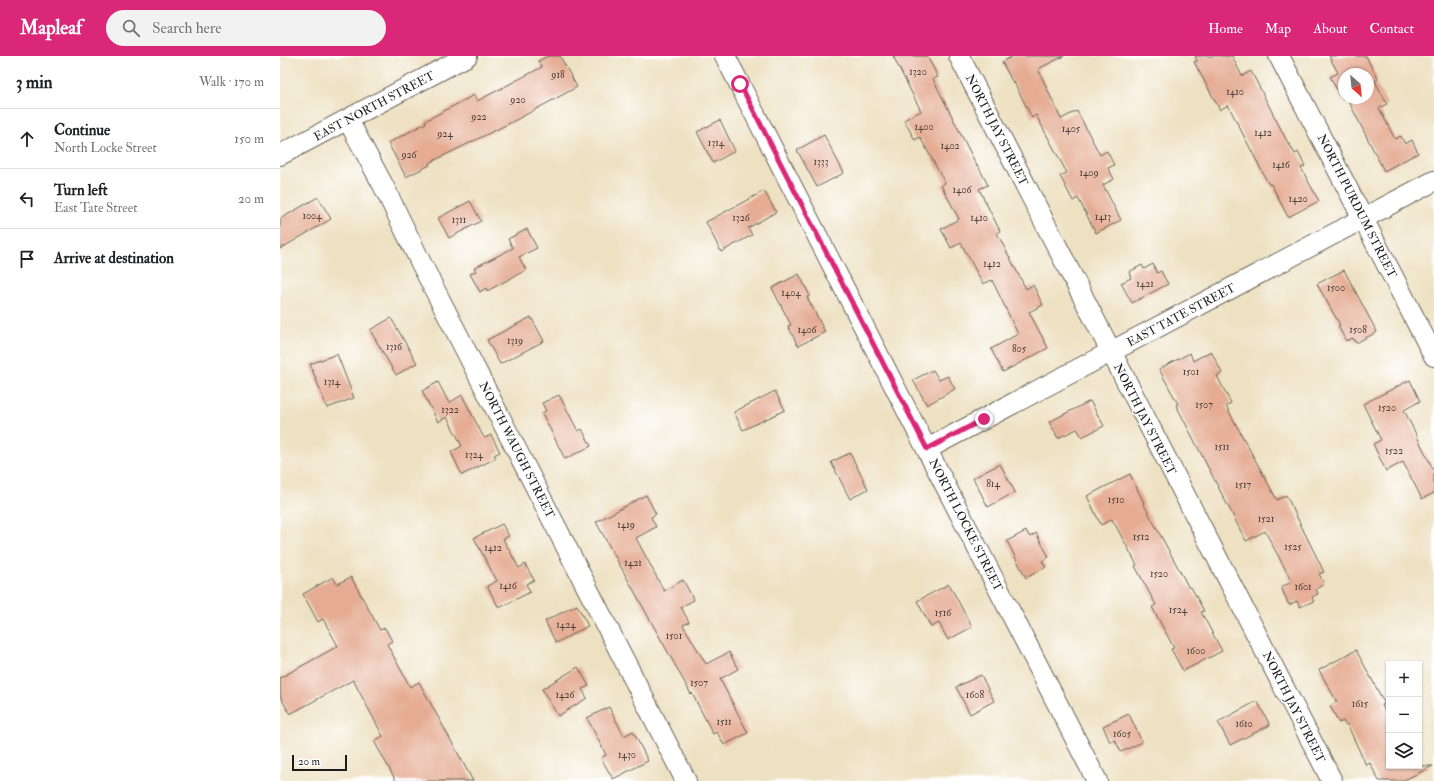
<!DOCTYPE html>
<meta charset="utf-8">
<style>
:root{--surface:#fff;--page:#f2f2f2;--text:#202124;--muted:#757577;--line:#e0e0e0;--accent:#db2777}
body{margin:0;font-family:"IM FELL Double Pica",serif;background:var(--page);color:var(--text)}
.controls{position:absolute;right:12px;bottom:12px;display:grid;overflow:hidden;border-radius:0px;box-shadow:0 1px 3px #0004}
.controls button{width:36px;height:36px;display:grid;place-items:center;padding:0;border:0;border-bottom:1px solid var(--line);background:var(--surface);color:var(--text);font:20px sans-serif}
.compass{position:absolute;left:1058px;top:12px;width:36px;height:36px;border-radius:50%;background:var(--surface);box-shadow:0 1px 3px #0004;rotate:153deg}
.scale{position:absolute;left:12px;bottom:10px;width:55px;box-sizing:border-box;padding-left:4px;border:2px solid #1c1c1c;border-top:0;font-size:11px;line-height:14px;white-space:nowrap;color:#1c1c1c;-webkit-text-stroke:3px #fff;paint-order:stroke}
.stop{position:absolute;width:12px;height:12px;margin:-9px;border:3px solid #db2777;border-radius:50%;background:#fff}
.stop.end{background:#db2777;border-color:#fff;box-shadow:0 1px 4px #0008}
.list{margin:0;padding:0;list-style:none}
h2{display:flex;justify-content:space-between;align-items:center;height:52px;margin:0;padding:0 16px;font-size:17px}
h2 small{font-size:13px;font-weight:400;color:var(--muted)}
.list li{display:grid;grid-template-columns:26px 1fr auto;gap:12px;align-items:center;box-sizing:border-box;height:60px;padding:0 16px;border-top:1px solid var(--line)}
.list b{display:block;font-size:15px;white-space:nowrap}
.list p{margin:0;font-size:13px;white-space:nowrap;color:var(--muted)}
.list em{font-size:13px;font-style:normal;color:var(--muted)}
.icon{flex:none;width:22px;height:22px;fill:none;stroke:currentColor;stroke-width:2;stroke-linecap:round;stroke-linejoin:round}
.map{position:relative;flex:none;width:1154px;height:725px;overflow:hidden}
header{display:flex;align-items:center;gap:24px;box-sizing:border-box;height:56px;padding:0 20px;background:var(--accent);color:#fff}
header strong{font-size:19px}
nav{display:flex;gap:22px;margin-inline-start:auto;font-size:14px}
.search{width:280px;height:36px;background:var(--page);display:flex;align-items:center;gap:10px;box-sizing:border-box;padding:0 14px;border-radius:22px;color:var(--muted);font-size:15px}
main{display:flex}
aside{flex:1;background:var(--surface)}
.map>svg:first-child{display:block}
.building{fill:#e5ac93}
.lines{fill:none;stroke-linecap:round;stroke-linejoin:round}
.minor-casing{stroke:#666156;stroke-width:22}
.minor{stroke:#fff;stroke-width:20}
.route{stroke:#db2777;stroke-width:5}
.labels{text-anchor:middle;stroke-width:3;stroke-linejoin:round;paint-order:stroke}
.number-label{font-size:10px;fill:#4e403a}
.street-label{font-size:12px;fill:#1c1c1c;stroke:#fff}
</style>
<header>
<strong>Mapleaf</strong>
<div class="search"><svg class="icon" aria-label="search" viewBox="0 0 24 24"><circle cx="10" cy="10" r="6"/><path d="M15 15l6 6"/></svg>Search here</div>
<nav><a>Home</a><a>Map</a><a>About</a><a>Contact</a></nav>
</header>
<main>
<aside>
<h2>3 min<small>Walk · 170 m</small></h2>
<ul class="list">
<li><svg class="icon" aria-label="ahead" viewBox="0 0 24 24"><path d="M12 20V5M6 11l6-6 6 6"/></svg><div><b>Continue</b><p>North Locke Street</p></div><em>150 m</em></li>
<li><svg class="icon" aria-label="left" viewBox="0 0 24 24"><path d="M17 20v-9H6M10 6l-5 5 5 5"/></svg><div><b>Turn left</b><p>East Tate Street</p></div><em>20 m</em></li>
<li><svg class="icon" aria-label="arrive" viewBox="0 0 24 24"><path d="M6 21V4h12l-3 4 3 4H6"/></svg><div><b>Arrive at destination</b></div></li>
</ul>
</aside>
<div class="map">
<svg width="1154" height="725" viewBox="0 0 1154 725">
<rect width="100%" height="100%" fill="#fff"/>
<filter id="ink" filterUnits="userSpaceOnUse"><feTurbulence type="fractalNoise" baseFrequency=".025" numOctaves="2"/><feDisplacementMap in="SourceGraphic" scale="8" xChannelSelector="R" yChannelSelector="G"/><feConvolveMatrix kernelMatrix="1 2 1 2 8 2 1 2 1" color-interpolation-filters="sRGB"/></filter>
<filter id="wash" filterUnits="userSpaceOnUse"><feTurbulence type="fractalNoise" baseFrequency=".012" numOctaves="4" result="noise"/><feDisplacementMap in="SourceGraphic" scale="16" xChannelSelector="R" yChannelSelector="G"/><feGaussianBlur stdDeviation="0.9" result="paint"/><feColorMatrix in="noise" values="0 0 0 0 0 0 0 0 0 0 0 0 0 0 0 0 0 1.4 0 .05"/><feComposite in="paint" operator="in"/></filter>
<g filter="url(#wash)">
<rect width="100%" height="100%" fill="#eee1c2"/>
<g id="blocks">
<path class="building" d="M268,0H280L297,31L234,65L149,107L150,109L126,121L108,87L146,67L145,65L194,39L197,45L203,42L262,11L258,5Z
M613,0H647L658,21L653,23L697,110H698L708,129L699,133L720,175L717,177L746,233L753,229L763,249L749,256L768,292L723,316L711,293L738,278L712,224L703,228L681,187L671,192L661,173L679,163L661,129L665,127L640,81L635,84L624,64L641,55Z
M733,0H784L758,13L781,63L797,55L820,99L827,95L834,109L828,112L834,123L823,129L841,164L816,177L798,142L793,145L780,120L787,117L756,59L752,62L734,26L733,27L722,6Z
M915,0H952L962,20L971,15L1009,89H1010L1015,98L1018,96L1025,110L1021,112L1039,145L1008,161L991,128L989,129L948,49L940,54L914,6L917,5Z
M1049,0H1086L1098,23L1095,25L1107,48L1099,52L1115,83L1121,80L1125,88L1132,84L1138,97L1104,115L1067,42H1088V18H1064V42L1062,43L1050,21L1058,17Z
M440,64L455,95L433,107L417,76Z
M544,79L564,117L537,131L517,94Z
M484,135L496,156L468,172L472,179L441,196L426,166Z
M38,141L51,163L0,193V163Z
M190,145L201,165L169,182L158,162Z
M247,173L257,192L239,201L246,214L207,235L206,232L200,236L190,218L196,215L194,212L233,192L228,183Z
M873,208L877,217L881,215L888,228L852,247L841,227L851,222L849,216L862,209L864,213Z
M1064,214L1097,276L1076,287L1073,282L1066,285L1058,270L1060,269L1037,228Z
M519,218L530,240L527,241L545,276L518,290L508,270L511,269L492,232Z
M251,261L264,285L220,308L207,284Z
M111,262L137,307L116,319L90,274Z
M931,295L942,317L937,320L951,347L946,350L997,444L1006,439L1044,516L1039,518L1044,528L1036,533L1038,538L1032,541L1034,545L1020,551L1017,545L1009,549L1001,531L1012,526L985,475L966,485L896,349L898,348L879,313L910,297L913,305Z
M57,298L74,342L47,352L30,308Z
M653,314L659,324L668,320L675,333L647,349L633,324Z
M1130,324L1140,345L1124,354L1154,415V437L1142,443L1123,406L1106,415L1093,388L1101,384L1083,348Z
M158,326L169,347L182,339L203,380L205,382L211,379L220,396L214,399L216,402L182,419L171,396L182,390L167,361L158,366L142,335Z
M495,335L505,354L463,374L454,356Z
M279,339L298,375L302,373L311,390L285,403L262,357L266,355L262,347Z
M810,345L824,370L802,381L797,373L778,382L769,366Z
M570,397L588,433L570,443L551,406Z
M720,408L735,436L708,451L693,422Z
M850,418L864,447H863L909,532L911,531L924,555L921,556L942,595L903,615L891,593L894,592L872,551L876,549L855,510L857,509L832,463L821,469L807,440Z
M366,439L376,458L371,461L376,471L356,482L384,535L403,524L414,544L401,551L409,566L403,569L426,608L449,596L458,613L440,623L468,677L444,689L437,676L433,678L412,637L411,638L316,466Z
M222,468L229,480L223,483L239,512L245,508L254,524L246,528L250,536L219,552L207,530L217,525L194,482Z
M746,475L750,481L756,477L769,501L762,505L766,511L746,522L727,485Z
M53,521L57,528L71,521L100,574L105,572L112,585L107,588L130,631L139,626L193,725H116L94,685L103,680L73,624L10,658L0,640V622L58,590L43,563L38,566L23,538Z
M669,528L692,571L668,584L659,567L651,571L637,545Z
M297,549L308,570L276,587L265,565Z
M1076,594L1105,648L1102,649L1109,663V710H1153L1122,725H1099L1090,707L1086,709L1067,668L1065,669L1063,665L1059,667L1050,650L1057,646L1039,614Z
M298,611L309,630L302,633L307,642L278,660L262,633Z
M701,619L714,645L690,658L676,631Z
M977,645L990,669L950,689L938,666Z
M329,651L344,680L353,675L368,705L333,723L321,702L326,699L307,662Z
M849,658L862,686L841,696L835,684L830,686L823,670Z"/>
</g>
</g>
<g filter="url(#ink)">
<use href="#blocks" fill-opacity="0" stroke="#666156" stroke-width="1"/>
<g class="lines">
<defs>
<path id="minor" d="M445,0L817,725
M679,0L1052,725
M999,0L1154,300
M68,64L103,129L141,207L406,725
M0,99L187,0
M647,393L1154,125"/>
</defs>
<use href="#minor" class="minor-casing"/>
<use href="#minor" class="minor"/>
</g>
</g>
<g class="lines" filter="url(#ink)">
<path class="route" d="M460,28L647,393L704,363"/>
</g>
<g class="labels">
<g class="number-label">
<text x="638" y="19">1320</text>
<text x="278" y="22">918</text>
<text x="955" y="39">1410</text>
<text x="238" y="47">920</text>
<text x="199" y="64">922</text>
<text x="644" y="74">1400</text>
<text x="791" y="76">1405</text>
<text x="983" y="80">1412</text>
<text x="165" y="81">924</text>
<text x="436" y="90">1314</text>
<text x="670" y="93">1402</text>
<text x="129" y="102">926</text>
<text x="541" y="109">1333</text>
<text x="1001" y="112">1416</text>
<text x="809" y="120">1409</text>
<text x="682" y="137">1406</text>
<text x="1018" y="146">1420</text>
<text x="32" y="163">1004</text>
<text x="823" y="164">1413</text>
<text x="461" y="165">1326</text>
<text x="699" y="165">1410</text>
<text x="179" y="167">1311</text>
<text x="712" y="211">1412</text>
<text x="865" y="231">1421</text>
<text x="1056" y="235">1500</text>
<text x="511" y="240">1404</text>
<text x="527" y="277">1406</text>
<text x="1078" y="277">1508</text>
<text x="235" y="288">1319</text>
<text x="114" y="294">1316</text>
<text x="739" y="296">805</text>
<text x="911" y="319">1501</text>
<text x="52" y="329">1314</text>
<text x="924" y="352">1507</text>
<text x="1107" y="355">1520</text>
<text x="170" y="357">1322</text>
<text x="942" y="394">1511</text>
<text x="1114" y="398">1522</text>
<text x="194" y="402">1324</text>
<text x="713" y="431">814</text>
<text x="963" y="432">1517</text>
<text x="836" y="447">1510</text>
<text x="986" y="466">1521</text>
<text x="346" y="472">1419</text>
<text x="861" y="484">1512</text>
<text x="1013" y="494">1525</text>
<text x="213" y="495">1412</text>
<text x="353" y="510">1421</text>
<text x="879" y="521">1520</text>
<text x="228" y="533">1416</text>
<text x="1023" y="534">1601</text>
<text x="898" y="557">1524</text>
<text x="663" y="560">1516</text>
<text x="286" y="572">1424</text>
<text x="394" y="583">1501</text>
<text x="916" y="598">1600</text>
<text x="419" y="630">1507</text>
<text x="285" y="642">1426</text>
<text x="695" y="642">1608</text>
<text x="1080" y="651">1615</text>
<text x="444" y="669">1511</text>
<text x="964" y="671">1610</text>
<text x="842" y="681">1605</text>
<text x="347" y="702">1430</text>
</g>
<g class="street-label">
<text transform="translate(94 50) rotate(-28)" y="4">EAST NORTH STREET</text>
<text transform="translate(717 74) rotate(63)" y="4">NORTH JAY STREET</text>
<text transform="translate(1077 150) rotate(63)" y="4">NORTH PURDUM STREET</text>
<text transform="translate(901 259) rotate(-28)" y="4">EAST TATE STREET</text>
<text transform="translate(865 363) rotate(63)" y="4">NORTH JAY STREET</text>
<text transform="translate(237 394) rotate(63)" y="4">NORTH WAUGH STREET</text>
<text transform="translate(686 469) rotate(63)" y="4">NORTH LOCKE STREET</text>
<text transform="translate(1014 651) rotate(63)" y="4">NORTH JAY STREET</text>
</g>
</g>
</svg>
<div class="controls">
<button>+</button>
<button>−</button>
<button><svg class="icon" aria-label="layers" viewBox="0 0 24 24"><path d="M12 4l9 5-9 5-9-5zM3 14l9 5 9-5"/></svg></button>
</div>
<svg class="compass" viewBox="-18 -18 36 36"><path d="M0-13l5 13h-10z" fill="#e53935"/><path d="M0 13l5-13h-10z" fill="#757577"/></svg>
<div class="scale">20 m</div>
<div class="stop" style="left:460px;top:28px"></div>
<div class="stop end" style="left:704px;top:363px"></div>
</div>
</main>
